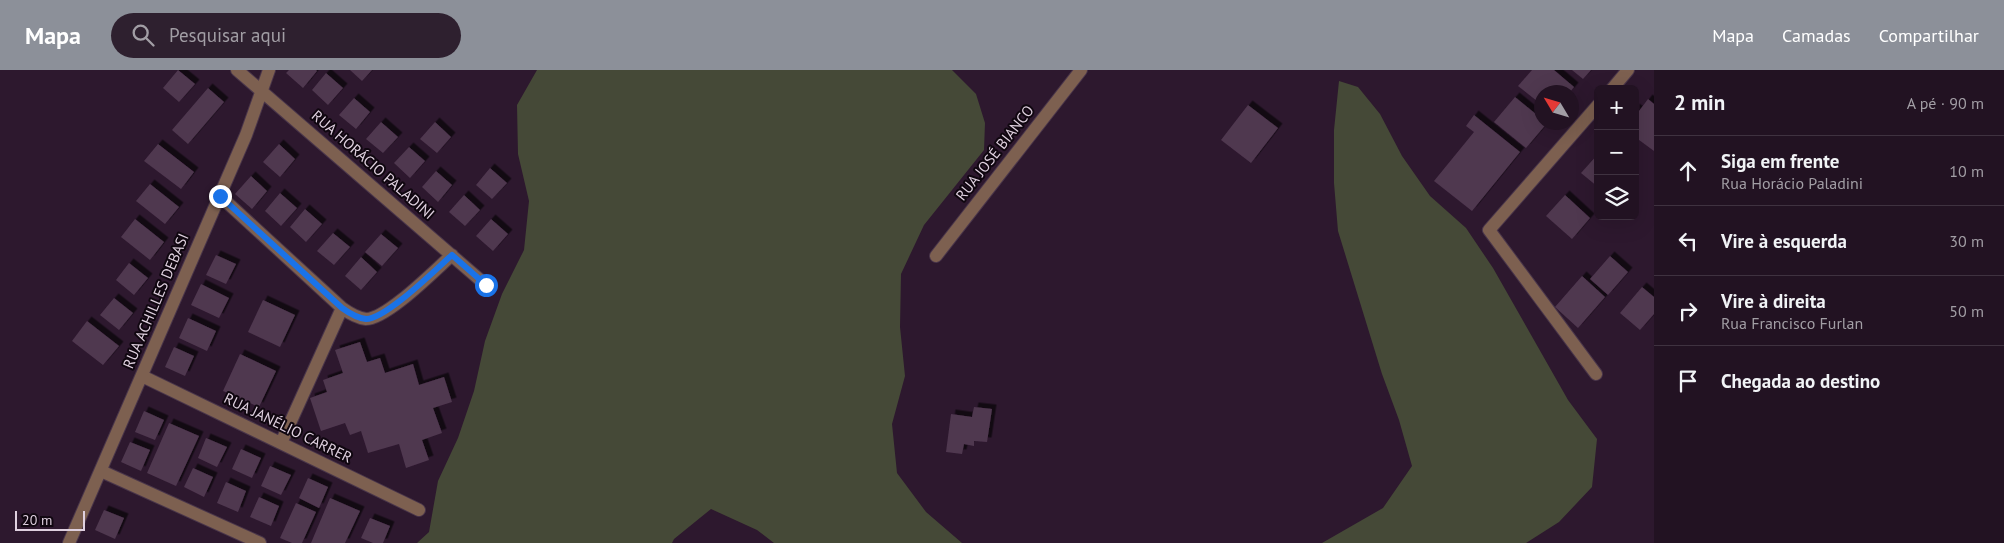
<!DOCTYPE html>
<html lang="pt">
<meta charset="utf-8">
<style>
:root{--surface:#221222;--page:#2e202f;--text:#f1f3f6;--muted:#a29ea5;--line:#3f3240;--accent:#8c9099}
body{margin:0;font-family:"PT Sans",sans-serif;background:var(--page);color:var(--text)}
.controls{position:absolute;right:15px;top:15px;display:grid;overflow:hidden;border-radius:8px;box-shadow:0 5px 20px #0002}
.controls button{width:45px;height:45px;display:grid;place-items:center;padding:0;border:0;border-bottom:1px solid var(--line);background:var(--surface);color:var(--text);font:25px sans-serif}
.compass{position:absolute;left:1534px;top:15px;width:45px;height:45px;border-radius:50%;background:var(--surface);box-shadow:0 5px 20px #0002;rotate:308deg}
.scale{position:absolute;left:15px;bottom:12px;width:70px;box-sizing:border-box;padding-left:5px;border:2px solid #dfd0df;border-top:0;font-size:14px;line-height:18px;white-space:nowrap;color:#dfd0df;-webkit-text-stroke:4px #100710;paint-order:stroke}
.stop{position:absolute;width:15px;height:15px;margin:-11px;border:4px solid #1a73e8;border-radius:50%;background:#fff}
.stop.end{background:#1a73e8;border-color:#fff;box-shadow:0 1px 5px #0008}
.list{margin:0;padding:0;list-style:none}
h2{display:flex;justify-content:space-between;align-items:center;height:65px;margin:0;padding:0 20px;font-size:21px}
h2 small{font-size:16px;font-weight:400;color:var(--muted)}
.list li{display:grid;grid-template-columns:32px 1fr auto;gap:15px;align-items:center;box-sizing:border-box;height:70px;padding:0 20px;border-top:1px solid var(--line)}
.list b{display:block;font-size:19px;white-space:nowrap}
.list p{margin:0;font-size:16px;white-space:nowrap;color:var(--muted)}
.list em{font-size:16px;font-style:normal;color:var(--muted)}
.icon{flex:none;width:28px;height:28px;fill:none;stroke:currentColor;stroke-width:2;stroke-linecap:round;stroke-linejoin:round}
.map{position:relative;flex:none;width:1654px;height:473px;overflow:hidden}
header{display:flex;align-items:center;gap:30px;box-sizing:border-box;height:70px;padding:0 25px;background:var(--accent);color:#fff}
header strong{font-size:24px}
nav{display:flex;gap:28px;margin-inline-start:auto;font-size:18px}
.search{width:350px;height:45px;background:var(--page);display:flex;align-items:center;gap:12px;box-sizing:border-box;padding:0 18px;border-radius:28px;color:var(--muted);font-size:19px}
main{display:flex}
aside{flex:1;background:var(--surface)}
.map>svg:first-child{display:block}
.grass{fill:#454937}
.building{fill:#4f374f;filter:url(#shadow)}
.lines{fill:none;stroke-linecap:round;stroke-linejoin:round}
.minor-casing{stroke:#49354a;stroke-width:14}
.minor{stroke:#7d6050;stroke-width:12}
.route{stroke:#1a73e8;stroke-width:6}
.labels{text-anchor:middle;stroke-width:4;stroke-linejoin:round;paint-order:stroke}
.street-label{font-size:15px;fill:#dfd0df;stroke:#100710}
</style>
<header>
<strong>Mapa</strong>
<div class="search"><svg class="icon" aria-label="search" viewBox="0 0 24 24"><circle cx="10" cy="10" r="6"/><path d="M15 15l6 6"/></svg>Pesquisar aqui</div>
<nav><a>Mapa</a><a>Camadas</a><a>Compartilhar</a></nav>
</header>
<main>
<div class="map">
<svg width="1654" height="473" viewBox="0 0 1654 473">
<defs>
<filter id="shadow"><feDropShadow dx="4.5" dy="-4.5" stdDeviation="0" flood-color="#0009"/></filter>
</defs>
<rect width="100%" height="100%" fill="#2d182e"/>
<path class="grass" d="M537,0H952L976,24L985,53L984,80L924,155L901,204L900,257L905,306L892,354L897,403L926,442L962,473H774L757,460L711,439L674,469L672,473H417L429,462L438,411L458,368L474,321L485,271L502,224L524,180L529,131L518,84L517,35Z
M1339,11L1358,17L1380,44L1402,86L1430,126L1466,158L1493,198L1568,330L1597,369L1592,417L1559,452L1526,473H1322L1383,438L1412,396L1399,350L1382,304L1338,161L1334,113V60Z"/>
<path class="building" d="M178,0L195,14L179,32L163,18Z
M289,0H316L317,1L303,18L286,3Z
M350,0H372L362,11Z
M1532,0H1554L1574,17L1570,22H1542V35L1518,16Z
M1572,0H1591L1583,9Z
M326,3L343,18L328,35L312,20Z
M208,18L224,32L188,74L172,60Z
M1515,27L1542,49V52H1548L1526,78L1494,52Z
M354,28L370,42L356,59L339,45Z
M1648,29L1654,34V81L1635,67V53L1637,50L1635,49V38L1639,41Z
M1248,35L1278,58L1251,93L1221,70Z
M1474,45L1520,82L1472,141L1434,111L1474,62L1466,56Z
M381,52L398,67L383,83L366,69Z
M435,52L451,67L437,83L420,69Z
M158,74L194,102L181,119L144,91Z
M279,74L295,89L280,107L263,92Z
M409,77L425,91L410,108L394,93Z
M1598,84V117L1581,103Z
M490,98L507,113L492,129L476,115Z
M436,101L452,115L438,132L422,117Z
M251,106L267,121L252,139L235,124Z
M150,114L179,137L165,154L136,131Z
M280,123L297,138L281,156L265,141Z
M464,125L480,140L465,156L449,142Z
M1565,125L1590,148L1572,169L1546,146Z
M305,139L322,154L306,172L290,157Z
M135,149L164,172L150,190L121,167Z
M491,149L508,164L493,181L476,166Z
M333,163L350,177L334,195L317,181Z
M381,164L398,178L382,196L365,182Z
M216,185L236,194L226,214L206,205Z
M1610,186L1628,202L1608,225L1590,209Z
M361,187L377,202L361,220L345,206Z
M129,193L148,208L134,225L116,210Z
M1582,206L1605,227L1578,258L1555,237Z
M201,214L229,228L219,248L191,235Z
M1642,217L1654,227V244L1640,260L1620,243Z
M114,228L133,243L119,260L100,245Z
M263,230L295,245L280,277L248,262Z
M188,248L216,261L207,281L179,268Z
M87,251L119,276L103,295L72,271Z
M360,272L367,292L380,288L385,303L413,294L419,315L444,307L452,332L433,338L442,363L422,370L429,390L406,398L399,374L368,383L361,361L350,365L345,353L321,361L310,328L327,322L323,310L343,303L335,280Z
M174,277L194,286L185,306L165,297Z
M240,284L276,301L259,337L223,321Z
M974,337L992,339L987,372L974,371V376L964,374L962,384L946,382L951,344L972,347Z
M144,341L164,350L155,370L135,362Z
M169,353L199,366L176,416L147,403Z
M206,368L227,377L217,397L198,388Z
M130,372L150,380L141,401L121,392Z
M241,379L261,388L252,408L232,399Z
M270,396L291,405L281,425L261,416Z
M193,398L213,407L204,427L184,417Z
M308,408L328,417L319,438L299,428Z
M226,412L246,421L238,442L217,433Z
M259,427L279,436L271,456L250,447Z
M330,428L360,441L345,473H311Z
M296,433L316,442L302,473H292L280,468Z
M104,440L124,448L115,469L95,460Z
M370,448L390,456L383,473H373L361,468Z"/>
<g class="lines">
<defs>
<path id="minor" d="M237,0L486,215
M1612,19L1628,0
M220,126L342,238C349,243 357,248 366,249C387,249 435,200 452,185
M936,186L1081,0
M1596,304L1489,160L1598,35
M142,306L419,440
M281,373L342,238
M101,401L260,473
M69,473L246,65L269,0"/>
</defs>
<use href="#minor" class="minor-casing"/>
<use href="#minor" class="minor"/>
</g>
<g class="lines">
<path class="route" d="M220,126L342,238C349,243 357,248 366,249C386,249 435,200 452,185L486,215"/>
</g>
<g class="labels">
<g class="street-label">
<text transform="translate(995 83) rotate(-52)" y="5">RUA JOSÉ BIANCO</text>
<text transform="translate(373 95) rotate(41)" y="5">RUA HORÁCIO PALADINI</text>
<text transform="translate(156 231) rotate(-67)" y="5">RUA ACHILLES DEBASI</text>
<text transform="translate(288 358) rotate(26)" y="5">RUA JANÉLIO CARRER</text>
</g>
</g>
</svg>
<div class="controls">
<button>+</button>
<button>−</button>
<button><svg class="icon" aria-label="layers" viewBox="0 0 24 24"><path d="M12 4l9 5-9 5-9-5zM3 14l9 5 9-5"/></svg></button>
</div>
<svg class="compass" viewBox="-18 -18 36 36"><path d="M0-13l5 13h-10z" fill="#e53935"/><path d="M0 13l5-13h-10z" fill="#a29ea5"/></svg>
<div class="scale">20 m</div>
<div class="stop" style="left:486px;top:215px"></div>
<div class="stop end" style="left:220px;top:126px"></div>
</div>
<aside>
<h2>2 min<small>A pé · 90 m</small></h2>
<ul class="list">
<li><svg class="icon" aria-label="ahead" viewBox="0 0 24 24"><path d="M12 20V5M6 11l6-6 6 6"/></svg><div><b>Siga em frente</b><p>Rua Horácio Paladini</p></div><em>10 m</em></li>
<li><svg class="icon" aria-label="left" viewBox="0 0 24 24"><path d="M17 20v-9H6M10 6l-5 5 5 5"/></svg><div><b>Vire à esquerda</b></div><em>30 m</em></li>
<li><svg class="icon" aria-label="right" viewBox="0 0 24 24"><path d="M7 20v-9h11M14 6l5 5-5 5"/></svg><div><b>Vire à direita</b><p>Rua Francisco Furlan</p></div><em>50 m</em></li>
<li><svg class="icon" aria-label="arrive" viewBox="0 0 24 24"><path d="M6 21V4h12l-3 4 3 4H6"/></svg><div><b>Chegada ao destino</b></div></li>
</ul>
</aside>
</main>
